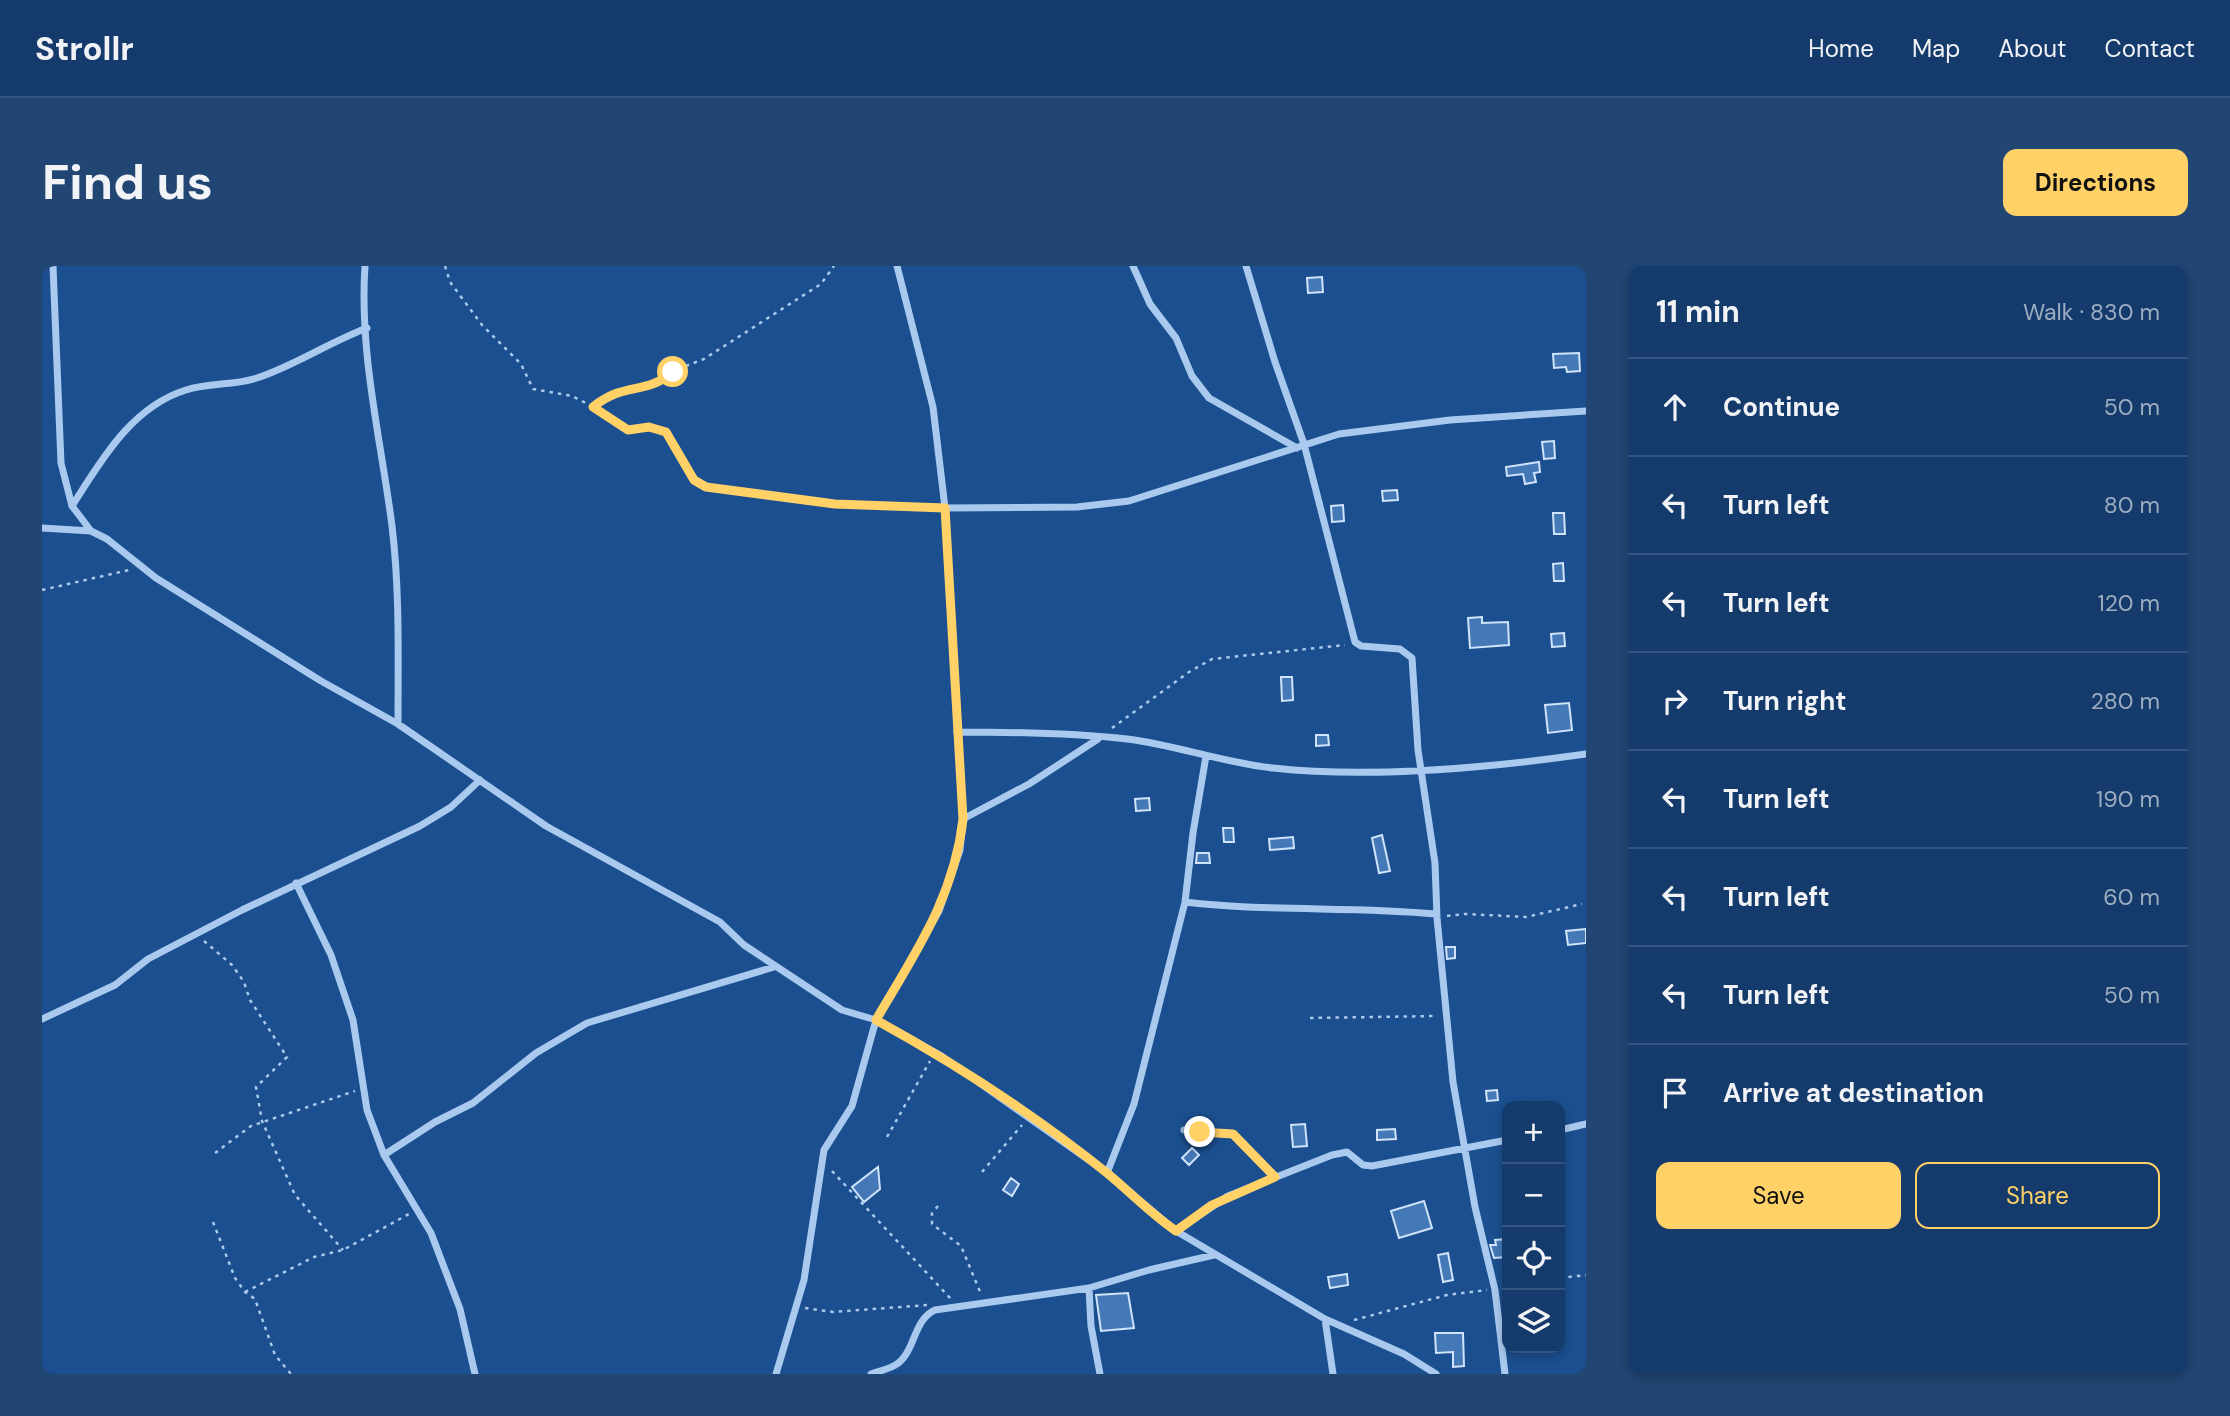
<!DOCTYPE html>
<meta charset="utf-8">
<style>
:root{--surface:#143b6b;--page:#214673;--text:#f1f3f6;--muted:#9dadc1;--line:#33557e;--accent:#ffd166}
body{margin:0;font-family:"DM Sans",sans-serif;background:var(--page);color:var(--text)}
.controls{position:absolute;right:21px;bottom:21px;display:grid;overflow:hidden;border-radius:14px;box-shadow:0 4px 10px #0003}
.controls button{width:63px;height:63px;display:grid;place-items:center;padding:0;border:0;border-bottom:2px solid var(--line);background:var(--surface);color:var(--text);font:35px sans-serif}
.stop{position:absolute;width:21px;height:21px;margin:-16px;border:5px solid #ffd166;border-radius:50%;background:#fff}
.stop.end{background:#ffd166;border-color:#fff;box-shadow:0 2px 7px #0008}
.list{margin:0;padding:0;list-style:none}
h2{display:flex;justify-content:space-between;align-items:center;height:91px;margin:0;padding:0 28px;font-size:30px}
h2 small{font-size:23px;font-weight:400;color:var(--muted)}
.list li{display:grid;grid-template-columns:46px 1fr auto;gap:21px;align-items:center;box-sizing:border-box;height:98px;padding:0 28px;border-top:2px solid var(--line)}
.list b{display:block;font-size:26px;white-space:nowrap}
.list em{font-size:23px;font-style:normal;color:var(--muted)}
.actions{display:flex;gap:14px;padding:21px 28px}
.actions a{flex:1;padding:16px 0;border:2px solid var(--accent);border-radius:14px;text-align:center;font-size:24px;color:var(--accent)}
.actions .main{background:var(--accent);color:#111}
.icon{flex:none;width:38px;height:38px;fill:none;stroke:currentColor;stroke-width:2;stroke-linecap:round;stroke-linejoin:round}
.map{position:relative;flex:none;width:1544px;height:1108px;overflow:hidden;border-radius:14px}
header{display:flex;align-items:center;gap:42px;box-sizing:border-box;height:98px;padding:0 35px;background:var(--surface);border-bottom:2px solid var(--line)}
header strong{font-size:33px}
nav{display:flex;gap:38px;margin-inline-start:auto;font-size:24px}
.intro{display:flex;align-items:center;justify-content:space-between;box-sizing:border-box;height:168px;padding:0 42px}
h1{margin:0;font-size:49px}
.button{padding:18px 32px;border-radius:14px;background:var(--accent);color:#111;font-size:24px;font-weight:700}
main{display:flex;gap:42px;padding:0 42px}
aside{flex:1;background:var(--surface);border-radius:14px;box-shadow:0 4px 10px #0003}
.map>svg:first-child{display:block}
.building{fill:#4478b7;stroke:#cfe3fa;stroke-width:2}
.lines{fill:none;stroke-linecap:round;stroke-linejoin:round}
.path{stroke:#a9c9ee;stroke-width:2.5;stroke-dasharray:3.5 5;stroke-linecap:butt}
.minor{stroke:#a9c9ee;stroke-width:7}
.route{stroke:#ffd166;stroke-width:9}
</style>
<header>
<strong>Strollr</strong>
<nav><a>Home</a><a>Map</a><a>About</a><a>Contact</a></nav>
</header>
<div class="intro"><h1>Find us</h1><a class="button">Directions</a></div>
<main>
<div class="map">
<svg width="1544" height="1108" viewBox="0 0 1544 1108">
<rect width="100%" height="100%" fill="#1b4f8f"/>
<path class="building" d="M1280,11L1281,26L1266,27L1265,12Z
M1537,87L1538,105L1525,106L1524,101L1512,102L1511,88Z
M1512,175L1513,192L1502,193L1500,176Z
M1497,196L1498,206L1492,207L1494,216L1483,218L1481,208L1465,210L1464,201Z
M1355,224L1356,234L1341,235L1340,225Z
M1301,239L1302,255L1290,256L1289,240Z
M1511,247H1522L1523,268H1512Z
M1521,297L1522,315H1512L1511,298Z
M1440,351V357L1466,356L1467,379L1428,382L1426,352Z
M1522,367L1523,380L1510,381L1509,368Z
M1239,411H1250L1251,434L1240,435Z
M1527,437L1530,464L1506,467L1503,439Z
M1274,469H1286L1287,479L1274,480Z
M1107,532L1108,544L1094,545L1093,533Z
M1181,562H1191L1192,576H1182Z
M1340,569L1348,605L1337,607L1330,572Z
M1251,571L1252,582L1228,584L1227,573Z
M1155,587H1167L1168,597H1154Z
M1544,663V677L1526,679L1524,665Z
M1404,681H1413V692L1405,693Z
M1455,824L1456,834L1445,835L1444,825Z
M1263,858L1265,880L1251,881L1249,859Z
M1353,863L1354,873L1335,874V864Z
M1150,882L1157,889L1147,899L1140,892Z
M836,901L838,923L822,936L810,921Z
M969,912L977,918L970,930L961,924Z
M1382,935L1390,962L1357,972L1349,945Z
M1465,973V991L1452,992L1448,979H1454L1453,974Z
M1406,987L1411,1014L1401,1016L1396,989Z
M1305,1008L1306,1019L1288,1022L1286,1011Z
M1086,1027L1092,1062L1059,1065L1054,1029Z
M1393,1067H1421L1422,1100L1411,1101V1086L1394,1087Z"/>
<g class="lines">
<path class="path" d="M403,0L408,16L440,59L479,98L491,123L530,130L573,152L586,164L616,162C639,176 641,207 664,221L793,238L892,242
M553,140L584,122L615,119L631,105L662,93L779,18L792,0
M0,324L87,304
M1070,462L1147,406L1170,393L1303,379
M1405,650L1423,648L1484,651L1540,638
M162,675L190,699L202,716L208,734L245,791L214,821L220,855L253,929L301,984
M1268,752L1394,750
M845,871L888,795
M173,887L209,860L313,825
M790,905L909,1033
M940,906L980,859
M896,940L890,947V958L919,980L939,1028
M171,956L193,1012L203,1026L213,1033L233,1089L249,1108
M1518,1012L1544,1009
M203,1026L272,991L301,984L367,948
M763,1042L791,1046L885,1039
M1312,1054L1405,1029L1445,1024"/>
<path class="minor" d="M11,0L19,197L30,240L49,265
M323,0C317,87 339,174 350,260C358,326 356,392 356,458
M1091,0L1108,38L1134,72L1150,110L1167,132L1255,182
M1204,0L1233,96L1262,178L1313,376L1319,380L1358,383L1370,392L1376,484L1393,597L1395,652L1411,816L1433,941L1453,1024L1463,1108
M30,240C59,195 89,141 144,124C168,116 193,120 218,111C255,98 288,76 325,62
M903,242L1035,241L1087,235L1297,168L1408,154L1544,145
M0,262L49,265L65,273L114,312L279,415L356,458L504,560L678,656L702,679L800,744L834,754L898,789L1065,907L1134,965L1283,1053L1362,1088L1394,1108
M915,466C972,466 1029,467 1085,473C1134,479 1182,497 1231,502C1331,513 1445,502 1544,488
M921,553L987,518L1056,473
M254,617L289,689L311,754L325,844L342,889L389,967L418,1043L433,1108
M1143,636C1227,646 1311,640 1394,648
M0,753L73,719L106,693L200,644L378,560L409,541L438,514
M1142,864L1191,868L1233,911
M1518,864L1544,858
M342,889L393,856L431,837L494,787L545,757L732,701
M1065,907L1092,838L1143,636L1151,567L1164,490
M1134,965L1186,930L1290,889L1305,886L1321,899L1330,900L1465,874
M1047,1022L1049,1060L1058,1108
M1283,1053L1291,1108
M734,1108L762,1014L782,884L810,840L834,754L897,645L918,584L921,553L903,242L891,141L855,0
M829,1108C837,1105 848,1103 855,1098C873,1086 871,1054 893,1044L1047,1022L1107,1004L1172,989"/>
</g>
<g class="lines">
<path class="route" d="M631,106C602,130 583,115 551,141L586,164L607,161L624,166L652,214L664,221L793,238L903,242L921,553C912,632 873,687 834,754C914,798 993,849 1065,907C1088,926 1109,948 1134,965L1170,939L1233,911L1191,868L1158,866"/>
</g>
</svg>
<div class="controls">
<button>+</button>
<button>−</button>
<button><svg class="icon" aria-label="locate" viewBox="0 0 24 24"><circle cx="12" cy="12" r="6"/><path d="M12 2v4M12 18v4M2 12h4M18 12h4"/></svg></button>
<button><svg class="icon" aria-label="layers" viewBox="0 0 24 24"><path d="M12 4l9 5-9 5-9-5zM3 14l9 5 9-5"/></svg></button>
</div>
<div class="stop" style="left:631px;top:106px"></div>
<div class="stop end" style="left:1158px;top:866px"></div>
</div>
<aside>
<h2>11 min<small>Walk · 830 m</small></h2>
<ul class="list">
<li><svg class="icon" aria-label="ahead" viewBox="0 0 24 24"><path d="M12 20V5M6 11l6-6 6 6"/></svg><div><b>Continue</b></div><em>50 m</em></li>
<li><svg class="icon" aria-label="left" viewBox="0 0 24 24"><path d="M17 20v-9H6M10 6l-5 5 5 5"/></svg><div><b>Turn left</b></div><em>80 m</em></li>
<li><svg class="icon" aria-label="left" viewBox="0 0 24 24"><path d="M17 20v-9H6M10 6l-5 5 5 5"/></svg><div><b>Turn left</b></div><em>120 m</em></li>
<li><svg class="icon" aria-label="right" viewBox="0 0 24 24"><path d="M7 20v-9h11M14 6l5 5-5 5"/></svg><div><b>Turn right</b></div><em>280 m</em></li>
<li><svg class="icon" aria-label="left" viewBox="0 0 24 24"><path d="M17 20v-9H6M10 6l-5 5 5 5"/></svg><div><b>Turn left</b></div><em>190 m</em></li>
<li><svg class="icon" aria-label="left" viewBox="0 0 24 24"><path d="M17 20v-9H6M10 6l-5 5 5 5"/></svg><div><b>Turn left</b></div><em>60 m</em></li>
<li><svg class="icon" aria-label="left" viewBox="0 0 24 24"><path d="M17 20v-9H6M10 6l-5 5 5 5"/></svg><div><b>Turn left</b></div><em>50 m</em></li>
<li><svg class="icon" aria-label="arrive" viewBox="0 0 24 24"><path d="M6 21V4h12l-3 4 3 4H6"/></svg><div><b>Arrive at destination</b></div></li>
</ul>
<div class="actions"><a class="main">Save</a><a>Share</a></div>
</aside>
</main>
